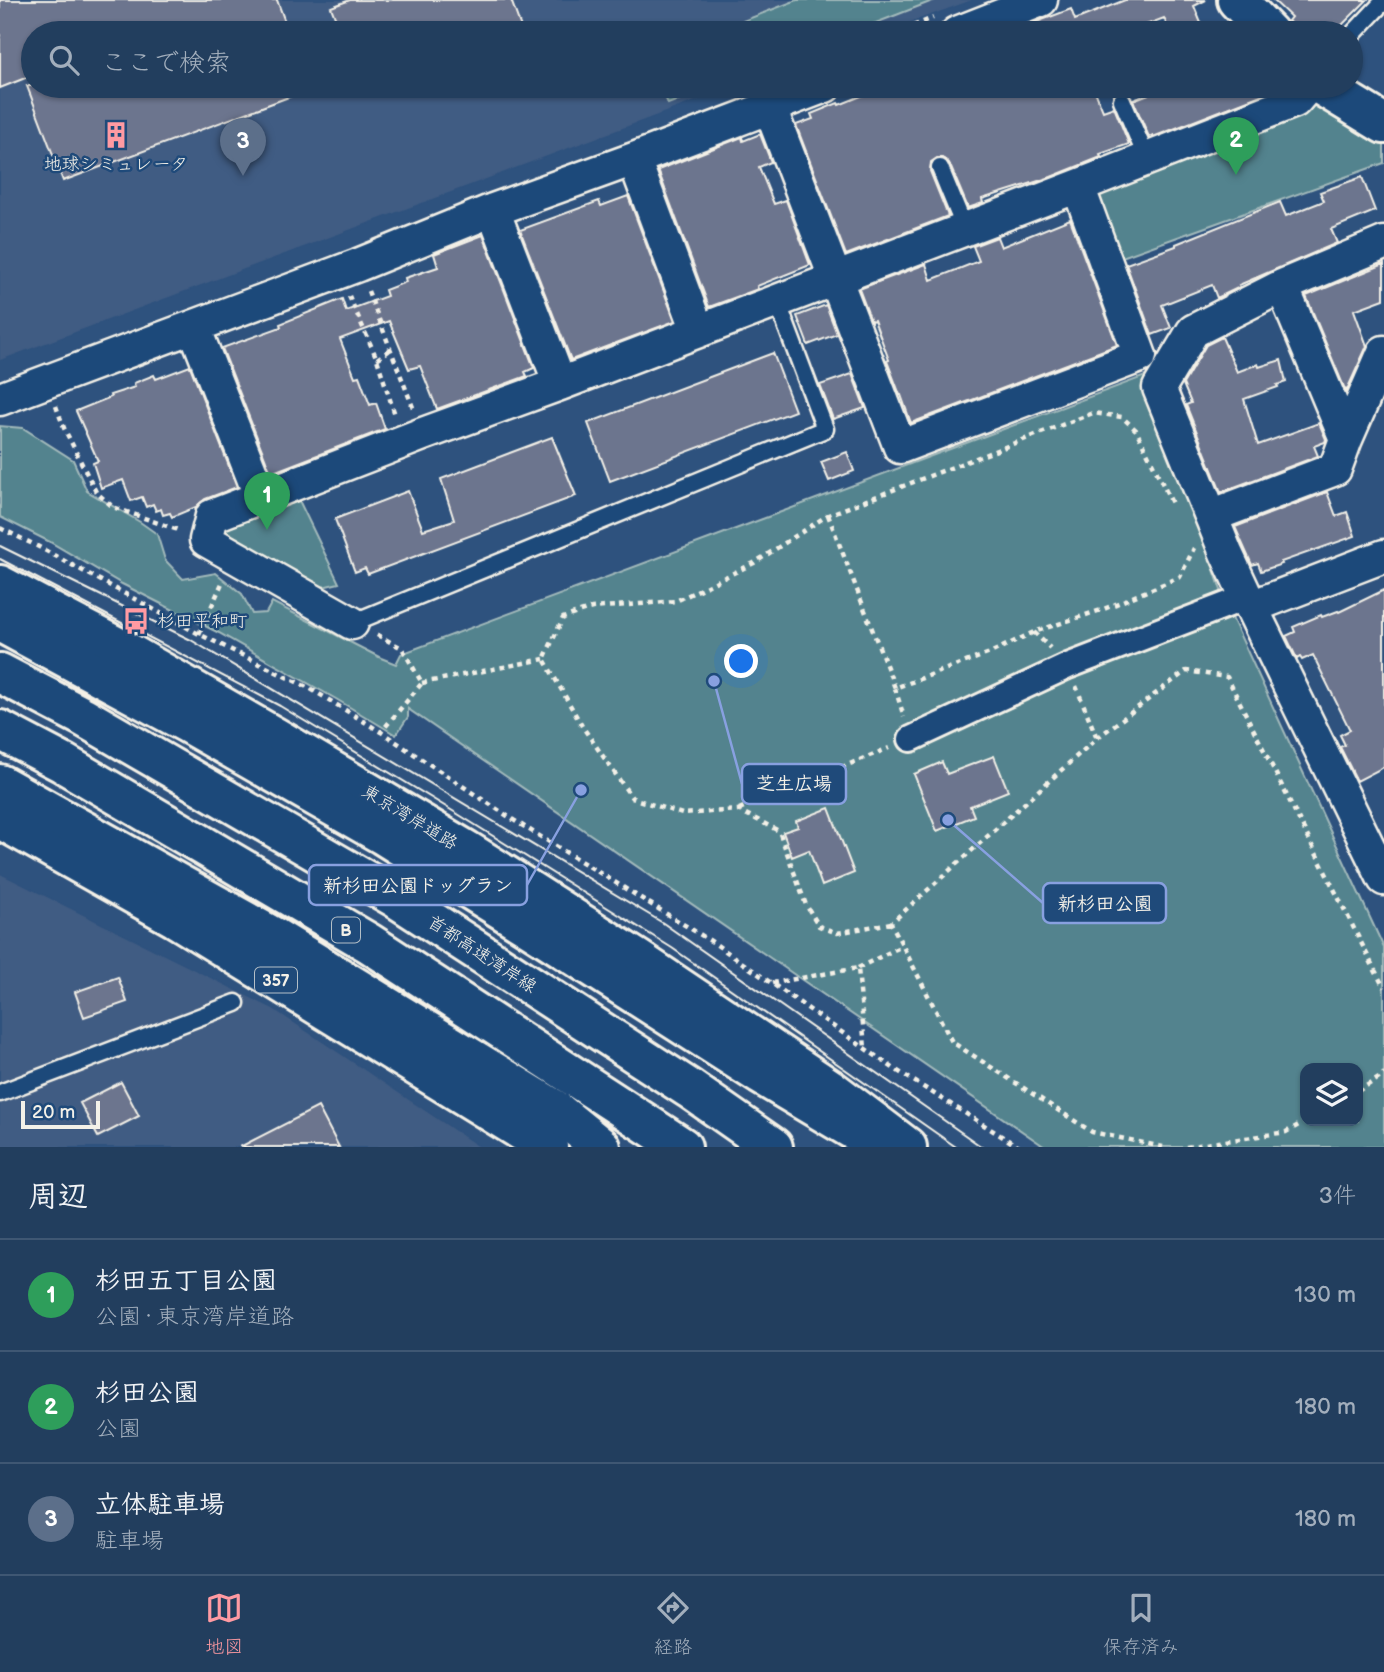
<!DOCTYPE html>
<html lang="ja">
<meta charset="utf-8">
<style>
:root{--surface:#223e5e;--page:#2a4564;--text:#f1f3f6;--muted:#a2aebc;--line:#3f5773;--accent:#ff9aa2}
body{margin:0;font-family:"Balsamiq Sans","Klee One",sans-serif;background:var(--page);color:var(--text)}
.controls{position:absolute;right:21px;bottom:21px;display:grid;overflow:hidden;border-radius:14px;box-shadow:0 2px 5px #0004}
.controls button{width:63px;height:63px;display:grid;place-items:center;padding:0;border:0;border-bottom:2px solid var(--line);background:var(--surface);color:var(--text);font:35px sans-serif}
.scale{position:absolute;left:21px;bottom:18px;width:79px;box-sizing:border-box;padding-left:7px;border:4px solid #f4f1e8;border-top:0;font-size:19px;line-height:24px;white-space:nowrap;color:#f4f1e8;-webkit-text-stroke:5px #1f4a7a;paint-order:stroke}
.you{position:absolute;left:742px;top:662px;width:24px;height:24px;margin:-18px;border:5px solid #fff;border-radius:50%;background:#1a73e8;box-shadow:0 0 0 10px #1a73e833}
.badge{display:grid;place-items:center;width:46px;height:46px;border-radius:50%;background:var(--accent);color:#fff;font-size:23px;font-weight:700}
.pin{position:absolute;translate:-50% -58px;filter:drop-shadow(0 2px 4px #0008)}
.pin::after{content:'';position:absolute;top:37px;width:24px;height:21px;background:inherit;clip-path:polygon(0 0,100% 0,50% 100%)}
.list{margin:0;padding:0;list-style:none}
h2{display:flex;justify-content:space-between;align-items:center;height:91px;margin:0;padding:0 28px;font-size:30px}
h2 small{font-size:23px;font-weight:400;color:var(--muted)}
.list li{display:grid;grid-template-columns:46px 1fr auto;gap:21px;align-items:center;box-sizing:border-box;height:112px;padding:0 28px;border-top:2px solid var(--line)}
.list b{display:block;font-size:26px;white-space:nowrap}
.list p{margin:0;font-size:23px;white-space:nowrap;color:var(--muted)}
.list em{font-size:23px;font-style:normal;color:var(--muted)}
.icon{flex:none;width:38px;height:38px;fill:none;stroke:currentColor;stroke-width:2;stroke-linecap:round;stroke-linejoin:round}
.map{position:relative;flex:none;width:1384px;height:1147px;overflow:hidden}
.search{position:absolute;background:var(--surface);box-shadow:0 2px 5px #0004;left:21px;right:21px;top:21px;height:77px;display:flex;align-items:center;gap:18px;box-sizing:border-box;padding:0 24px;border-radius:38px;color:var(--muted);font-size:26px}
.sheet{height:427px;background:var(--surface)}
nav{display:flex;justify-content:space-around;align-items:center;box-sizing:border-box;height:98px;border-top:2px solid var(--line);background:var(--surface);font-size:19px;color:var(--muted)}
nav a{display:grid;justify-items:center;gap:4px}
nav .on{color:var(--accent)}
.map>svg:first-child{display:block}
.built{fill:#415c83}
.green{fill:#52838e;stroke:#a3babb;stroke-width:2;fill-rule:evenodd}
.building{fill:#6c748e;stroke:#f4f1e8;stroke-width:2}
.lines{fill:none;stroke-linecap:round;stroke-linejoin:round}
.service-casing{stroke:#f4f1e8;stroke-width:21}
.pedestrian-casing{stroke:#f4f1e8;stroke-width:30}
.minor-casing{stroke:#f4f1e8;stroke-width:37}
.tertiary-casing{stroke:#f4f1e8;stroke-width:44}
.trunk-casing{stroke:#f4f1e8;stroke-width:44}
.motorway-casing{stroke:#f4f1e8;stroke-width:44}
.path{stroke:#f4f1e8;stroke-width:4.5;stroke-dasharray:5 5;stroke-linecap:butt}
.service{stroke:#1f4a7a;stroke-width:16}
.pedestrian{stroke:#1f4a7a;stroke-width:24}
.minor{stroke:#1f4a7a;stroke-width:32}
.tertiary{stroke:#1f4a7a;stroke-width:38}
.trunk{stroke:#1f4a7a;stroke-width:38}
.motorway{stroke:#1f4a7a;stroke-width:38}
.tram{stroke:#f4f1e8;stroke-width:2}
.labels{text-anchor:middle;stroke-width:5;stroke-linejoin:round;paint-order:stroke}
.shield{fill:#1f4a7a;stroke:#b4bfc7;stroke-width:2}
.shield-label{font-size:16px;font-weight:bold;fill:#f4f1e8}
.poi-label{font-size:18px;fill:#f4f1e8;stroke:#1f4a7a}
.street-label{font-size:18px;fill:#f4f1e8;stroke:#1f4a7a}
.leader{fill:none;stroke:#88a0e0;stroke-width:2.5}
.callout-dot{fill:#88a0e0;stroke:#1f4a7a;stroke-width:2.5}
.callout{fill:#1f4a7a;stroke:#88a0e0;stroke-width:2.5}
.callout-label{font-size:19px;text-anchor:middle;font-weight:bold;fill:#f4f1e8}
</style>
<div class="map">
<svg width="1384" height="1147" viewBox="0 0 1384 1147">
<rect width="100%" height="100%" fill="#2e527e"/>
<filter id="ink" filterUnits="userSpaceOnUse"><feTurbulence type="fractalNoise" baseFrequency=".0143" numOctaves="2"/><feDisplacementMap in="SourceGraphic" scale="14" xChannelSelector="R" yChannelSelector="G"/><feConvolveMatrix kernelMatrix="1 2 1 2 8 2 1 2 1" color-interpolation-filters="sRGB"/></filter>
<g filter="url(#ink)">
<path class="built" d="M0,0H972L880,33H33V86H735L0,360Z
M0,874L273,1009L479,1147H0Z"/>
<path class="green" d="M797,0H935L850,33H712Z
M661,86H715L668,104Z
M1314,100L1384,144V163L1122,257L1089,187Z
M1148,375L1226,605L1384,948V1147H1045L408,709V717L396,735L336,699L219,633L122,584L50,542L0,517V426L23,428L73,460L87,491L140,522L157,534L165,560L183,579L216,573L242,594L252,614L266,613L272,602L381,658L396,664L401,654ZM1305,1068H1358V1121H1305Z
M294,490L339,583L310,590L219,546L223,515Z"/>
<path class="building" d="M0,0H277L289,33H33V75L0,88Z
M350,0H511L523,33H341L331,7Z
M1125,0H1206L1194,6L1205,33H1170L1164,18L1125,33H1010V32L1071,9L1075,20Z
M1273,0H1367L1334,33H1301L1288,21L1291,17Z
M27,86H313V88L63,181Z
M886,86H1093L1103,111L1114,107L1129,144L1100,154L1101,157L1051,177L982,199L983,203L968,208L949,163L942,158H937L931,162L930,171L948,216L846,255L796,125L813,119L811,114L838,103L839,105Z
M1146,86H1284L1153,137V135L1149,137L1133,100L1149,94Z
M760,134L771,162L759,167L774,204L786,200L810,265L757,286L758,289L709,307L658,170L742,137L743,141Z
M1362,177L1375,211L1331,229L1337,243L1239,285L1240,287L1217,298L1212,285L1162,305L1171,328L1152,335L1126,264L1176,246V244L1280,202L1286,216L1324,201L1320,192Z
M628,196L675,321L571,360L520,230L599,201L601,206Z
M1070,219L1117,345L911,423L901,395H900L887,361L889,360L874,320L871,321L859,289L926,264L931,280L979,261L973,246L997,237L1001,247Z
M483,235L534,368L525,372L527,376L437,409L420,366L409,369L389,321L340,339L355,377L359,376L370,405L376,403L385,429L271,473L222,348L281,327L280,324L342,299L346,311L387,296L385,290L406,282L405,278L438,267L434,254Z
M1384,264V299L1354,310L1367,346L1346,392L1306,296Z
M826,305L837,334L808,345L797,316Z
M1222,337L1237,372L1258,364L1259,367L1281,360L1286,382L1277,385L1278,387L1244,399L1258,445L1319,423L1326,439L1325,442L1314,446L1318,456L1221,492L1186,405L1191,403L1183,384L1206,345Z
M773,353L795,411L610,481L588,423Z
M190,366L237,487L205,499L196,507L172,517L170,513L163,515L161,509L156,511L153,504L146,507L142,497L131,501L123,480L101,488L93,463L98,461L76,411L111,397L110,395L135,387L134,383L154,375L156,379Z
M852,374L865,408L833,419L820,385Z
M552,437L576,496L368,574L365,568L355,572L335,519L408,491L423,530L454,520L441,479Z
M847,452L854,471L829,481L821,462Z
M1327,492L1336,516L1347,512L1355,536L1281,562L1282,564L1261,571L1258,563L1252,565L1235,527Z
M1384,590V767L1357,781L1340,747L1345,745L1340,735L1350,730L1313,655L1302,660L1300,657L1297,659L1286,636L1295,632L1293,627L1321,615L1322,617L1338,611L1339,612Z
M994,756L1008,791L970,806L974,816L937,831L914,774L942,762L947,774Z
M829,808L854,873L822,886L809,850L792,857L783,832L798,827L796,821Z
M118,977L127,1002L84,1017L75,992Z
M121,1082L139,1116L98,1137L80,1103Z
M318,1107L339,1147H240Z"/>
<g class="lines">
<defs>
<path id="service" d="M1351,36L1384,1
M1122,100L1147,159
M940,168L965,229
M352,623L825,429L777,301
M0,1093L236,1003"/>
<path id="pedestrian" d="M911,739L1068,666L1247,597"/>
<path id="minor" d="M957,33L1041,0
M770,108L900,447L1140,356L1078,186
M634,159L698,331
M493,210L560,384
M1282,286L1346,439L1384,352
M194,327L261,498
M0,399L358,265L493,210L634,159L825,86
M1211,516L1335,469L1346,439
M1384,556L1251,607L1384,879
M1251,607L1226,553L1159,388L1193,331L1282,286L1384,243
M352,623L206,540L212,516L423,434L560,384L1078,186L1295,101L1308,86"/>
<path id="tertiary" d="M1237,0L1269,33
M1322,86L1384,124"/>
<path id="trunk" d="M0,585L127,652L275,737L466,850L637,959L829,1088L907,1147
M0,819L176,918L548,1147"/>
<path id="motorway" d="M0,622L187,723L383,835L544,936L761,1075L882,1147
M0,673L82,716L396,898L690,1089L773,1147
M0,730L63,763L369,943L682,1147
M0,784L272,936L554,1109L601,1147"/>
</defs>
<use href="#service" class="service-casing"/>
<use href="#pedestrian" class="pedestrian-casing"/>
<use href="#minor" class="minor-casing"/>
<use href="#tertiary" class="tertiary-casing"/>
<use href="#trunk" class="trunk-casing"/>
<use href="#motorway" class="motorway-casing"/>
<path class="path" d="M895,33L933,18
M368,291L414,410
M349,296L377,359L395,415
M377,359L390,350
M56,406L64,428L96,492L113,507L181,531
M828,515L895,688L990,653L1034,632L1104,609L1180,577L1194,548
M0,528L37,546L199,634L311,689L381,732L515,821L714,943L893,1068L1019,1147
M1034,632L1050,648
M199,634L223,581
M377,635L402,648L422,683L381,732
M422,683L544,659
M1076,686L1097,738
M895,688L904,717
M739,809L889,748
M891,923L837,933L819,926L806,905L779,831L738,810L682,814L632,798L582,726L544,659L563,618L592,608L676,601L754,563L828,515L1093,413L1122,417L1136,430L1172,503
M858,968L902,946
M772,983L858,968L865,1048
M1358,1091L1379,1078L1384,1073
M1163,1147L1092,1132L952,1042L891,923L1097,738L1186,671L1227,677L1384,988
M1186,1147L1286,1132L1306,1121"/>
<use href="#service" class="service"/>
<use href="#pedestrian" class="pedestrian"/>
<use href="#minor" class="minor"/>
<use href="#tertiary" class="tertiary"/>
<use href="#trunk" class="trunk"/>
<use href="#motorway" class="motorway"/>
<path class="tram" d="M0,546L191,640L663,923L982,1147
M0,559L280,706L461,816L672,948L956,1147"/>
</g>
</g>
<defs>
<symbol id="building-bare" viewBox="-9 -9 18 18"><path d="M-4-6H4V6H1V3H-1V6H-4ZM-2.5-4.3h1.7v1.8h-1.7ZM.8-4.3h1.7v1.8H.8ZM-2.5-1h1.7V.8h-1.7ZM.8-1h1.7V.8H.8Z" fill="#ff9aa2" stroke="#1f4a7a" stroke-width="2.5" paint-order="stroke"/></symbol>
<symbol id="bus-bare" viewBox="-9 -9 18 18"><path d="M-5-6H5V4H4V6H2V4H-2V6H-4V4H-5ZM-3.5-4V0h7V-4ZM-3.5 1.2v1.5H-2V1.2ZM2 1.2v1.5H3.5V1.2Z" fill="#ff9aa2" stroke="#1f4a7a" stroke-width="2.5" paint-order="stroke"/></symbol>
</defs>
<g fill-rule="evenodd">
<use href="#building-bare" x="97" y="116" width="38" height="38"/>
<use href="#bus-bare" x="117" y="602" width="38" height="38"/>
</g>
<g class="labels">
<g class="shield">
<rect x="332" y="917.5" width="28" height="25" rx="5"/>
<rect x="255" y="967.5" width="42" height="25" rx="5"/>
</g>
<g class="shield-label">
<text x="346" y="936">B</text>
<text x="276" y="986">357</text>
</g>
<g class="poi-label">
<text x="116" y="170">地球シミュレータ</text>
<text x="157" y="627" text-anchor="start">杉田平和町</text>
</g>
<g class="street-label">
<text transform="translate(410 817) rotate(31)" y="6">東京湾岸道路</text>
<text transform="translate(482 954) rotate(33)" y="6">首都高速湾岸線</text>
</g>
</g>
<path class="leader" d="M714 681L742 784M581 790L527 885M948 820L1043 903"/>
<g class="callout-dot">
<circle cx="714" cy="681" r="7"/>
<circle cx="581" cy="790" r="7"/>
<circle cx="948" cy="820" r="7"/>
</g>
<g class="callout">
<rect x="742" y="764" width="104" height="40" rx="7"/>
<rect x="309" y="865" width="218" height="40" rx="7"/>
<rect x="1043" y="883" width="123" height="40" rx="7"/>
</g>
<g class="callout-label">
<text x="794" y="790">芝生広場</text>
<text x="418" y="892">新杉田公園ドッグラン</text>
<text x="1105" y="910">新杉田公園</text>
</g>
</svg>
<div class="controls">
<button><svg class="icon" aria-label="layers" viewBox="0 0 24 24"><path d="M12 4l9 5-9 5-9-5zM3 14l9 5 9-5"/></svg></button>
</div>
<div class="scale">20 m</div>
<div class="you"></div>
<div class="pin badge" style="left:267px;top:530px;background:#2e9e5b">1</div>
<div class="pin badge" style="left:1236px;top:175px;background:#2e9e5b">2</div>
<div class="pin badge" style="left:243px;top:176px;background:#5c6f8a">3</div>
<div class="search"><svg class="icon" aria-label="search" viewBox="0 0 24 24"><circle cx="10" cy="10" r="6"/><path d="M15 15l6 6"/></svg>ここで検索</div>
</div>
<section class="sheet">
<h2>周辺<small>3件</small></h2>
<ul class="list">
<li><span class="badge" style="background:#2e9e5b">1</span><div><b>杉田五丁目公園</b><p>公園 · 東京湾岸道路</p></div><em>130 m</em></li>
<li><span class="badge" style="background:#2e9e5b">2</span><div><b>杉田公園</b><p>公園</p></div><em>180 m</em></li>
<li><span class="badge" style="background:#5c6f8a">3</span><div><b>立体駐車場</b><p>駐車場</p></div><em>180 m</em></li>
</ul>
</section>
<nav>
<a class="on"><svg class="icon" aria-label="map" viewBox="0 0 24 24"><path d="M3 6l6-2 6 2 6-2v14l-6 2-6-2-6 2zM9 4v14M15 6v14"/></svg>地図</a>
<a><svg class="icon" aria-label="directions" viewBox="0 0 24 24"><path d="M12 3l9 9-9 9-9-9zM9 14v-3h6M13 9l2 2-2 2"/></svg>経路</a>
<a><svg class="icon" aria-label="saved" viewBox="0 0 24 24"><path d="M7 4h10v16l-5-4-5 4z"/></svg>保存済み</a>
</nav>
